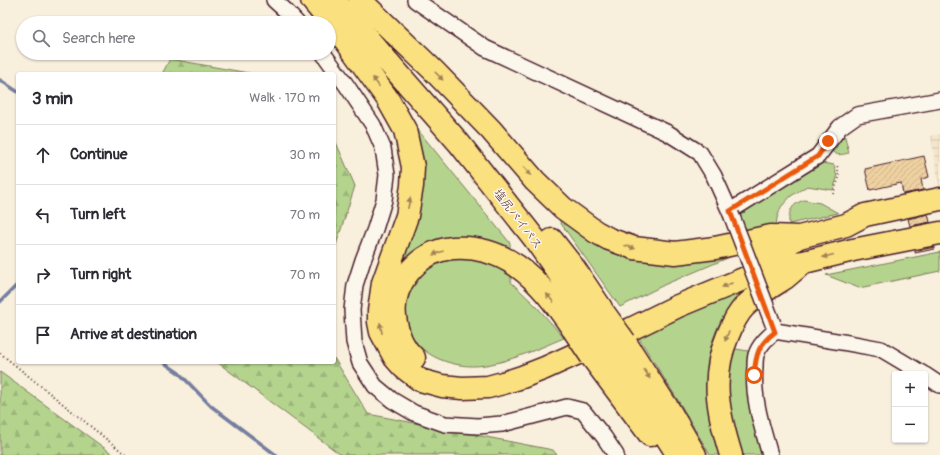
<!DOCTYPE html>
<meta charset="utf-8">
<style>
:root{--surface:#fff;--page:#f7f7f7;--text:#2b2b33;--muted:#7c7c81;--line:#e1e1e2}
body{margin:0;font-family:Pangolin,"Klee One",sans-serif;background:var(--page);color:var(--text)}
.controls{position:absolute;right:12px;bottom:12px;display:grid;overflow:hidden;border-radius:4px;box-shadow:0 1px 3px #0004}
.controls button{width:36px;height:36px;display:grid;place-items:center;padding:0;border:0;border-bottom:1px solid var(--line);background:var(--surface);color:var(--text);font:20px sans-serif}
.stop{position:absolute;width:12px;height:12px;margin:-9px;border:3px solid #ea580c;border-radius:50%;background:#fff}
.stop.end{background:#ea580c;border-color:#fff;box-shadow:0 1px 4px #0008}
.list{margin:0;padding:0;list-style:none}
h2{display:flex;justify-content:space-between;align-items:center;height:52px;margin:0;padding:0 16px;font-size:17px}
h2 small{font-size:13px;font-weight:400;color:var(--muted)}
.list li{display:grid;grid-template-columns:26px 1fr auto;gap:12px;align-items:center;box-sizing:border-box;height:60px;padding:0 16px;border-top:1px solid var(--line)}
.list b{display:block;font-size:15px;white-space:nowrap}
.list em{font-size:13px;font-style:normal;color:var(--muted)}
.icon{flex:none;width:22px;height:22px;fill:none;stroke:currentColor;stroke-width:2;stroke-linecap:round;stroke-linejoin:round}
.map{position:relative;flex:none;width:940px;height:455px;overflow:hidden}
.search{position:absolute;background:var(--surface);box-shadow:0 1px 3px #0004;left:16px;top:16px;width:320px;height:44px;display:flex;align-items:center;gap:10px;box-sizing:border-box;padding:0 14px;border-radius:22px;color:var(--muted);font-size:15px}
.panel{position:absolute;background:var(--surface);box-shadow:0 1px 3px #0004;left:16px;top:72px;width:320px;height:292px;border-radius:4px}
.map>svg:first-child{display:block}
.industrial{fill:url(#industrial-grid)}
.green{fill:#b4d48e;stroke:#7f7a5c}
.forest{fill:url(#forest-firs);stroke:#7f7a5c}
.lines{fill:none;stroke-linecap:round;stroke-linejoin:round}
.stream{stroke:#757e9e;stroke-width:3.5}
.building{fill:url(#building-hatch);stroke:#4a1f2b}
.minor-casing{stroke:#4a1f2b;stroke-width:18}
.highway-casing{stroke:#4a1f2b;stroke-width:25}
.path{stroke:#4a1f2b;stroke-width:2;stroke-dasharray:1 3;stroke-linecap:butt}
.minor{stroke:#fbf7ec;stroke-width:15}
.highway{stroke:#fbe080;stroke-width:22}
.minor-bridge-casing{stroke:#4a1f2b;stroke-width:18;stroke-linecap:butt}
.highway-bridge-casing{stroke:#4a1f2b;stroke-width:25;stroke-linecap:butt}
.minor-bridge{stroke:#fbf7ec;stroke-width:15}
.highway-bridge{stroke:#fbe080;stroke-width:22}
.oneway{fill:#a28056}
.route{stroke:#ea580c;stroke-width:5}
.labels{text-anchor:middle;stroke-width:3;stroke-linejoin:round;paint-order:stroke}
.street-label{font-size:12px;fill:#4a1f2b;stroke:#fbf7ec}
</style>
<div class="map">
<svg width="940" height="455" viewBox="0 0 940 455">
<defs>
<pattern id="industrial-grid" width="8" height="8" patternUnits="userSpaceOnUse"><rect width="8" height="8" fill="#f5e6cb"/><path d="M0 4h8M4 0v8" fill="none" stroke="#d4c5ae"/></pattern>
<pattern id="forest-firs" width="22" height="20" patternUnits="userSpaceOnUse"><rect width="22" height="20" fill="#b4d48e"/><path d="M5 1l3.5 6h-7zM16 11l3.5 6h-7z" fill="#9cb67b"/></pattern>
<pattern id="building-hatch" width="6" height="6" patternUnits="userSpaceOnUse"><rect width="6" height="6" fill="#eed1a1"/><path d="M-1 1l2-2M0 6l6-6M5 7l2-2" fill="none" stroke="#ceb38b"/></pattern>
</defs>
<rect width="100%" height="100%" fill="#f8efdd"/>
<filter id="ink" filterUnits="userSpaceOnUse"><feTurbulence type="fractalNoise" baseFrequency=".025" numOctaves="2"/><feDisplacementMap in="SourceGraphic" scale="8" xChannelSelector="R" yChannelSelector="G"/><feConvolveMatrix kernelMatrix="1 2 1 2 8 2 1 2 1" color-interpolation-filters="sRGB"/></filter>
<g filter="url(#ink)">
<path class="industrial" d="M940,134V192L931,136Z"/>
<path class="green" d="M413,124L510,243V248L506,250L482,240L395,280L421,175L420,145Z
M843,129L849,153C840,155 834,157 830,147Z
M816,162L834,165L837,178L833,190L807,186L791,196L781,207L777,218L776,228L746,234L738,212Z
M804,200L820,203L838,213L789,224C788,211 792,204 804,200Z
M561,218L593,238L737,254L666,284L620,307L562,225L559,220Z
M940,252V271L859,288L826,275Z
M459,255L497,265L511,275V282L537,307L564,338C534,350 492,371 460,365C429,360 404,341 405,308C406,296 411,283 419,274C428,263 445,260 459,255Z
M749,284L751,289C744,296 735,303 728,310C711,331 703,372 707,398C711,417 718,436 723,455H710L681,405L635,332Z
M730,348L748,351C744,389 755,420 765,455H741L726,402Z"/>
<path class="forest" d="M170,59L254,74H162Z
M334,138L355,186L334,251Z
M334,358L368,414L553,450L557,455H341L217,362H334Z
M0,372L114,455H0Z"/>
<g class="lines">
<path class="stream" d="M0,80L18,92
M0,302L18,284
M163,362L179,373L211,406L276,455"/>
</g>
<path class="building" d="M924,156L929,177L921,179L923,190L903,194L901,183L870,190L865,169Z
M928,214L930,222L910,226L908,219Z
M935,247V249L915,253V251Z"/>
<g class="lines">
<defs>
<path id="minor" d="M274,0L285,10L297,23
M415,0L485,48L668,133L700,153L714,176L731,214
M323,53L347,86L373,125L383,148L387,175L384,200L375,229L363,260L355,285L352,310L354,342L360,363L375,386L392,400L414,413L445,424L478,426L502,424L567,407L583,411L604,437L616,455
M730,211L818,156L840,127L857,115L940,100
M925,375L940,385
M770,455C762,427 752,397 755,367C755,364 755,359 756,355C759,345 767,338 775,331L848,343L881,349L923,374"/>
<path id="highway" d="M312,0L345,40L387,98L405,130L413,167L412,186L407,216L383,283L379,311V322L381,332L395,358L403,367L420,380L442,386L462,388L488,387L503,383L522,377L545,368L631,329L678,306L777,265L804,262L853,250L940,233
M334,0L459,143L534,238L590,318
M360,0L434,71L491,130L535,181L563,208L596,232L609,239L634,248L675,253L715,248L771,236L799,237L846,225L865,215L940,199
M552,240L574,268L601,308
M752,259L775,252L799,237
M625,342L669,410L695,455
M609,347L678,455
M591,356L650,435
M414,358C403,348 399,337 396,323C388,287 417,251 453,248C475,246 499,253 517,266C540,282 557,306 573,329
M731,455C718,413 710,377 728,335C732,325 737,314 745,306C757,295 771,287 785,278C791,273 798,267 804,262"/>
</defs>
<use href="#minor" class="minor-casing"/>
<use href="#highway" class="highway-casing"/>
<path class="path" d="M833,194L839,178L837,165
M0,353L126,455"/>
<use href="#minor" class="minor"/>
<use href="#highway" class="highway"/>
<defs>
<path id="minor-bridge" d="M731,214L773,324"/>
<path id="highway-bridge" d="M604,313L625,342
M590,318L609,347
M573,329L591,356"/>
</defs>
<use href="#minor-bridge" class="minor-bridge-casing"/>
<use href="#highway-bridge" class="highway-bridge-casing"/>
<use href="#minor-bridge" class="minor-bridge"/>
<use href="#highway-bridge" class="highway-bridge"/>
</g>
<defs><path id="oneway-solid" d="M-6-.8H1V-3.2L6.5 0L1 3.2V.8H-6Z"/></defs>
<g class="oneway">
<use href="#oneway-solid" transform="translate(439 76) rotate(46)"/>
<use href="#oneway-solid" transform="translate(376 82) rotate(-126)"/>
<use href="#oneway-solid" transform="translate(527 171) rotate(49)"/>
<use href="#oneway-solid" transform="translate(409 203) rotate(-79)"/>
<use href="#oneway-solid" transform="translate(630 247) rotate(17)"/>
<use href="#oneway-solid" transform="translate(438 253) rotate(160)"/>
<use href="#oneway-solid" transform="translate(828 256) rotate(166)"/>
<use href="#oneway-solid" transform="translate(727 285) rotate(157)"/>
<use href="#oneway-solid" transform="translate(550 298) rotate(-130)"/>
<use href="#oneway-solid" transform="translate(381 328) rotate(-101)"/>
<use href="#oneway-solid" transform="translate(727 336) rotate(111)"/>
<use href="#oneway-solid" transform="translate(647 374) rotate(58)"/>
</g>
</g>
<g class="lines" filter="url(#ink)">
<path class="route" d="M754,375C756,354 758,345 775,332L730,211L818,156L828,141"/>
</g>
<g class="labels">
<g class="street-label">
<text transform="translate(518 219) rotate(53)" y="4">塩尻バイパス</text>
</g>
</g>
</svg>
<div class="controls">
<button>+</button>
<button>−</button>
</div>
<div class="stop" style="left:754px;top:375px"></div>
<div class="stop end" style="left:828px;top:141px"></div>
<div class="search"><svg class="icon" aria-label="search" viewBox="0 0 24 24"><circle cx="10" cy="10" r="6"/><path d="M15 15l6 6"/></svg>Search here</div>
<section class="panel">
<h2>3 min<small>Walk · 170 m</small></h2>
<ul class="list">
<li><svg class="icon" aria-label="ahead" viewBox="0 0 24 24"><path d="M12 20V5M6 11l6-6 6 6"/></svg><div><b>Continue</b></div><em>30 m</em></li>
<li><svg class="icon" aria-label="left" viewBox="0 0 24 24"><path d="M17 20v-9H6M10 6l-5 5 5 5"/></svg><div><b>Turn left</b></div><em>70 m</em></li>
<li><svg class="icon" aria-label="right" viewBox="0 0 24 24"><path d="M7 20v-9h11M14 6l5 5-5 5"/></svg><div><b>Turn right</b></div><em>70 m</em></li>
<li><svg class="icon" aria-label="arrive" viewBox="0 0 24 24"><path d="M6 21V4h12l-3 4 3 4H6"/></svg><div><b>Arrive at destination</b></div></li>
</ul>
</section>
</div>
